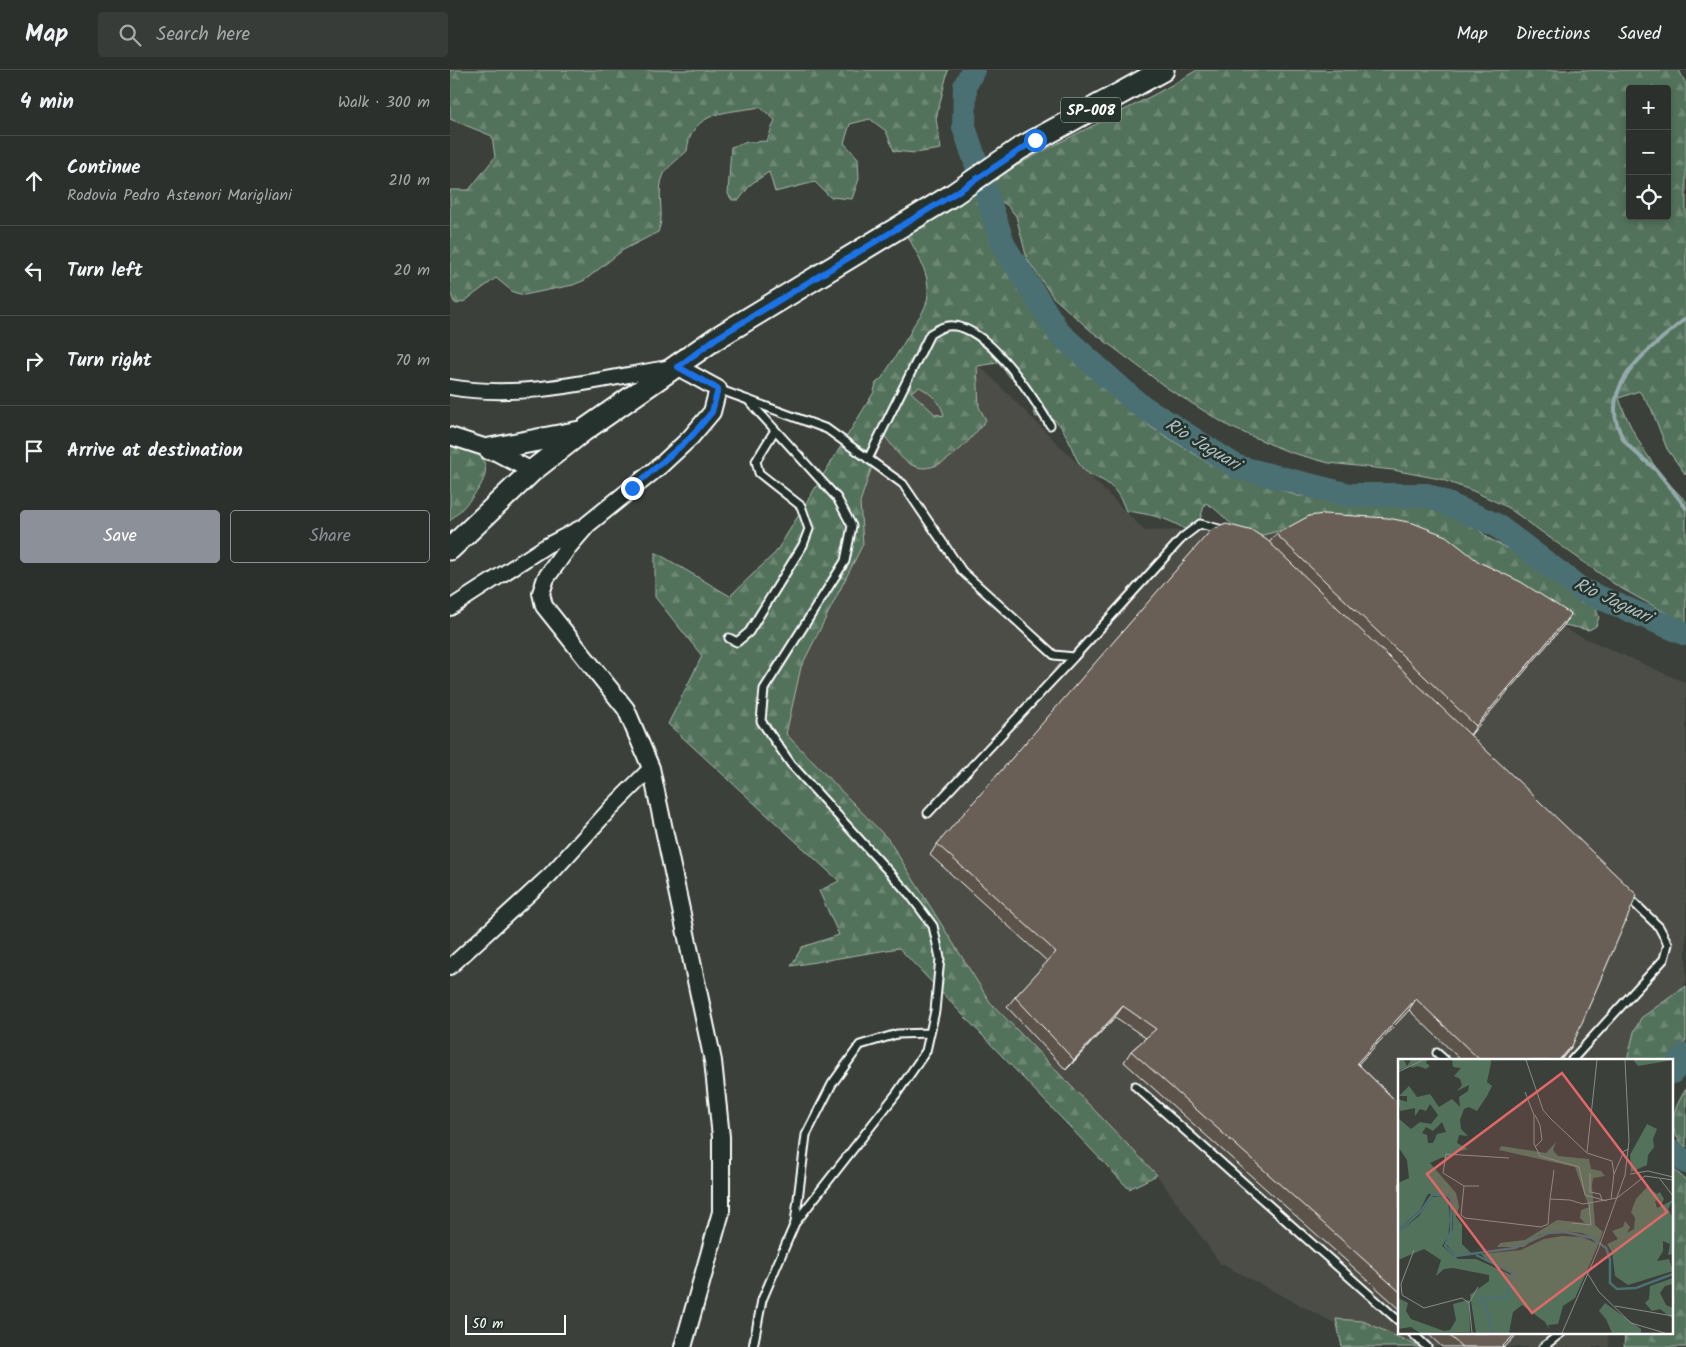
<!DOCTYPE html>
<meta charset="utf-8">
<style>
:root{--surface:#2c302c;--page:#383c38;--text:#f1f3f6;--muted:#a6a9a9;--line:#484b48;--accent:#8c9099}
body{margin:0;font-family:Kalam,sans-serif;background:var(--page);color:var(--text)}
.controls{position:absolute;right:15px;top:15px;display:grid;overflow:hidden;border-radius:5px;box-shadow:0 2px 8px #0003}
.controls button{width:45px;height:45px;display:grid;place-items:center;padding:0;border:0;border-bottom:1px solid var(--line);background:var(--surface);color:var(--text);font:25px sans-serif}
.scale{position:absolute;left:15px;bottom:12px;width:101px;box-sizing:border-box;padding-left:5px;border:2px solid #fff;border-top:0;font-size:14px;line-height:18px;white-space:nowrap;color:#fff;-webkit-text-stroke:4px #26332d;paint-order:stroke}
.stop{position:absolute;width:15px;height:15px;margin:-11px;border:4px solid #1a73e8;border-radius:50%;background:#fff}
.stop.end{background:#1a73e8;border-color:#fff;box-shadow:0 1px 5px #0008}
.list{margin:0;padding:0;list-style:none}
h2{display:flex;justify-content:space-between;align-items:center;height:65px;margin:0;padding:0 20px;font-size:21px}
h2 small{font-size:16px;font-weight:400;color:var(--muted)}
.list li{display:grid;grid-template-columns:32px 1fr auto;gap:15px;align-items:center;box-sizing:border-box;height:90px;padding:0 20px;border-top:1px solid var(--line)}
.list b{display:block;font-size:19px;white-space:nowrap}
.list p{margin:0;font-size:16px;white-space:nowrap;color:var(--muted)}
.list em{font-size:16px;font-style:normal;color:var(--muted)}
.actions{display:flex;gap:10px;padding:15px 20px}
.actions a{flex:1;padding:11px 0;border:1px solid var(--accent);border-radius:5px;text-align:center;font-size:18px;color:var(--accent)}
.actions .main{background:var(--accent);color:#fff}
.icon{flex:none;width:28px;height:28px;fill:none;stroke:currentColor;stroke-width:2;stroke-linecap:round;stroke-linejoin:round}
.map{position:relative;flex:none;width:1236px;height:1277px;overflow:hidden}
header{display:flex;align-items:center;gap:30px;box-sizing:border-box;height:70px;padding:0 25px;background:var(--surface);border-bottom:1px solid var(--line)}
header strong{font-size:24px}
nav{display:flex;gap:28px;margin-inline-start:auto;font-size:18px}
.search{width:350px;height:45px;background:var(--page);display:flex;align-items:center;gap:12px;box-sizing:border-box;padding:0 18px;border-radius:5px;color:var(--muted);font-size:19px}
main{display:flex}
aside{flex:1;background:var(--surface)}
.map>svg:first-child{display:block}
.built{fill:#4d4d47}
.forest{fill:url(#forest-firs);stroke:#a9b8ad;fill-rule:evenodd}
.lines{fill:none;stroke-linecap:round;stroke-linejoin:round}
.stream{stroke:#94a9ab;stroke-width:4}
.river{stroke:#4c6f73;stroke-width:24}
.service-casing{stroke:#fff;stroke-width:11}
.minor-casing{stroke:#fff;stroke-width:18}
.tertiary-casing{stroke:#fff;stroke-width:20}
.primary-casing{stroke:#fff;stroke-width:25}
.service{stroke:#26332d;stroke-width:7}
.minor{stroke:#26332d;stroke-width:14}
.tertiary{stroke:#26332d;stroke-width:16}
.primary{stroke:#26332d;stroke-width:21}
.wall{fill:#5c524b;stroke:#fff}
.shaded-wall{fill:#4b423d;stroke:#fff}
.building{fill:#6b5f57;stroke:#fff}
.route{stroke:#1a73e8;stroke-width:6}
.labels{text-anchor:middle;stroke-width:5;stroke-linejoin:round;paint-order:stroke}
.shield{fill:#26332d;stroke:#bec2c0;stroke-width:1}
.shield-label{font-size:15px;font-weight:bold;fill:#fff}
.water-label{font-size:18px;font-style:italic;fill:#aebec0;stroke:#26332d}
.inset-river{fill:none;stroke:#4c6f73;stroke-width:2.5}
.inset-road{fill:none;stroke:#898c89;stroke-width:1}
.view{fill:#e26868;fill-opacity:0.15;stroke:#e26868;stroke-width:2.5}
.inset-edge{fill:none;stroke:#fff;stroke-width:2.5}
</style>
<header>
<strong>Map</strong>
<div class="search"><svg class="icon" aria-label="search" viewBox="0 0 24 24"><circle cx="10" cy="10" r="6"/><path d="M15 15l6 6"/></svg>Search here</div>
<nav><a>Map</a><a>Directions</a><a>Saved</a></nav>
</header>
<main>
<aside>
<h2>4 min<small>Walk · 300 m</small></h2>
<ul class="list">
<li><svg class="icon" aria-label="ahead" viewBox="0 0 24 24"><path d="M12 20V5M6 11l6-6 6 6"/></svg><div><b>Continue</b><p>Rodovia Pedro Astenori Marigliani</p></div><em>210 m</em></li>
<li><svg class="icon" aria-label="left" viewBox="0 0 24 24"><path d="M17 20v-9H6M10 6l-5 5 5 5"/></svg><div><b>Turn left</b></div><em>20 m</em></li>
<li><svg class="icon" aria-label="right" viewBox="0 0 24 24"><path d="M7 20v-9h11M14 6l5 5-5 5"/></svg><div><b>Turn right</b></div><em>70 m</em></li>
<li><svg class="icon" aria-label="arrive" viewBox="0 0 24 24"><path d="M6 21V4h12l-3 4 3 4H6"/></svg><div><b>Arrive at destination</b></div></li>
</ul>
<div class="actions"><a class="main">Save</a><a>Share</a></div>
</aside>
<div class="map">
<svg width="1236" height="1277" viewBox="0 0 1236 1277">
<defs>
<pattern id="forest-firs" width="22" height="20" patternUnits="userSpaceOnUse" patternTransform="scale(1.25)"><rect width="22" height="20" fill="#53725b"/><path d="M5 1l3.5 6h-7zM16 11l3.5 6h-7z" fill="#6d8774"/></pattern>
</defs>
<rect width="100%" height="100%" fill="#3b403a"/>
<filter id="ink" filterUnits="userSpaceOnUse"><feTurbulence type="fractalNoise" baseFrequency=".02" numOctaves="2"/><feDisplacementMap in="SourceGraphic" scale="10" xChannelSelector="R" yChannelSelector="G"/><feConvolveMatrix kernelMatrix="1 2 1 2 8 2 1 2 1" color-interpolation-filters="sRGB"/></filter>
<g filter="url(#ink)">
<path class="built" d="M526,292L695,461L851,457L1015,484L1121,562L1236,613V912L1183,991H950V1263H1158L1159,1277H930L770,1193L707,1105L540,932L438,769L336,664L351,597L413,474L410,432L444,331L469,317Z"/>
<path class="forest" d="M0,0H498L486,49L491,79L465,83L444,81L436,61L420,49L400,54L394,73L408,88L409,109L402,129L380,127L365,112L325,122L319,102L301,114L289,130H282L278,124L281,77L297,72L317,71L325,50L310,37C278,43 241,40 237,81C230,88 219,95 214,104C205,122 216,144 208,162L173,180L135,210L123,215L74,225L63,222L46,208L15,231L7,234L4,232L0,222V120H19L45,87L42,66L0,49Z
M747,0H1229L1236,14V405L1217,379L1201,338L1189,321L1169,328C1182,366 1206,403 1236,431V554L1167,516L1057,437L1023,421L990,409L943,400L879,393L839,382L780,357L717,318L640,260L603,227L577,189L566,146L557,135L547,129L541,131L540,137L542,173L592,252L608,271L645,303L667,327L701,357L759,393L848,426L935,422H976L989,425L1038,468L1128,516L1143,532L1149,547L1146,556L1139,560L1114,555L1064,522L836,459C826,461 816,465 806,466C786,468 772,439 755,433L748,456L736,460C717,447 698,444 676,441C671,428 665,417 652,410C647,408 639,405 635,401C619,387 618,340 586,347L577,321L561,308L548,293L527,296L529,337L536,350C521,369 489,409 462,395C449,389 442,374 433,364L410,432L413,474L351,597L336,664L438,769L540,932L707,1105L679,1119L449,878L341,896L352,877L389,865L369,821L389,811L218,654L252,586L205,527V482L280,526L326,482L424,322L426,313L432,308L460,263C463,253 470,248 474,239C486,214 469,187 457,165C497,136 539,110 582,87C637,57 694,33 747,0ZM1180,19H1217V146H1180ZM469,317C479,321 493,335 494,346L485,344L461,322Z
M0,375C7,377 17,377 23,381C56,400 15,435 0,451Z
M1236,916V970L1220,991H1177L1184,962L1191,948Z
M1236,1019V1077C1214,1060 1224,1038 1236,1019Z
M1222,1098L1236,1110V1277H1174L1175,1263H1222Z
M886,1249L913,1251L970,1277H892Z"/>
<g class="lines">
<path class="stream" d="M1236,248C1201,279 1142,316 1174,370C1181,381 1196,390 1205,399C1216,411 1226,425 1236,438"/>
<path class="river" d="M523,0L515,16L514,57L554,176L609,263L687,333L787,397L899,425H977L1046,455L1132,520L1236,564
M1222,1002L1236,985
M1222,1082L1236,1092"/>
<defs>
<path id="service" d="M268,319L377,359L453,414L512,501L604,585L624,587L478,743
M298,330L387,428L402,456L395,491L314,619L311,651L341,694L460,825L483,856L490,888L485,941L476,981L447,1023L345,1153L312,1230L303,1277
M418,389L480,264C485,261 493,256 498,256C536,252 583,327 600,355
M279,568L287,572L299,562L353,475L359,459L351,436L309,403L306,391L325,360
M624,587L733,467L750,454L773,460
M987,983L996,991
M1121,991L1214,889L1218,874L1209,857L1177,826
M685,1016L950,1252
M345,1153L356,1065L382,1014L410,975L447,964L480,963
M962,1263L977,1277
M1093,1277L1111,1263"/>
<path id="minor" d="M0,317C72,330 147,310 217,298
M0,538L96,476L136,455
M0,897L100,805L161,738L201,698"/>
<path id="tertiary" d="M228,297L268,319L262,342L240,368L211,395L138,454L119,476L96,508L91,523L94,536L176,639L201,698L263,991L271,1067V1142L233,1277
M0,366L40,379L82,401"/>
<path id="primary" d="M40,379L130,362
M0,479L82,401L133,361L265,269L504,124L569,79L713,0"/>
</defs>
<use href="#service" class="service-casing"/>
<use href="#minor" class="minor-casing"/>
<use href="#tertiary" class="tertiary-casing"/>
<use href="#primary" class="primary-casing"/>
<use href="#service" class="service"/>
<use href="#minor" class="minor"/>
<use href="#tertiary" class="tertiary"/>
<use href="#primary" class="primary"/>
</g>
<path class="wall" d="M826,464L1029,492L1121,544L1114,555L1020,665L1122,976L1110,991H1012L959,940L908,994L950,1035V1239L674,992L681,981L696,968L665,947L616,1000L557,937L565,927L598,892L480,785L487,774L819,473Z
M977,1263H1068L1055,1277H992Z"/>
<path class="shaded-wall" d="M1121,544L1114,555L1019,667L1026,656Z
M966,929L959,940L899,1004L907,993Z
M673,936L665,947L616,1000L624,990Z
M1122,976L1110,991H1108Z
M1066,1263H1068L1055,1277H1052Z"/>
<path class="building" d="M874,444L938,448L963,453L996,466L1029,492L1071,512L1121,544L1026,656L826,464L859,446Z
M776,454L803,461L817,470L1187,825L1122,976L1108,991H1031L966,929L907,993L950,1035V1222L681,981L706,959L673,936L624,990L565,927L606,882L487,774L761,460Z
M996,1263H1066L1052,1277H1012Z"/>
</g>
<g class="lines" filter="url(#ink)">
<path class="route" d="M182,418L240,368L262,342L268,319L228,297L265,269L504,124L585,70"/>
</g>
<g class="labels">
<rect class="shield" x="611" y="27.5" width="60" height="25" rx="4"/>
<g class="shield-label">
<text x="641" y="45">SP-008</text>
</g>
<g class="water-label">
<text transform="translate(753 374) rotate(31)" y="6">Rio Jaguari</text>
<text transform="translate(1163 530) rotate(25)" y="6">Rio Jaguari</text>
</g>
</g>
<g transform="translate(948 989)">
<rect width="275" height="275" fill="#3b403a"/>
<path d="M0,1H6L9,7L13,1H29L28,4L32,7L28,10L20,7L13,9L14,7L1,11ZM54,1H93V4L89,23L94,27L89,37L79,52L71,48L66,50L62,61L63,70L70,77L61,76L59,84L70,90L55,94L49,101L45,98L32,104L58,134L61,148L58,158L64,166V185L73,194L70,196H58L48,185L55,170L54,142L50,135H30L22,151L0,171V124L11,119L9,101L1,89L0,59L13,70L22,63L33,65L40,56L32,45L28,52L22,50L17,57V49L2,52L0,40L9,43V37H1L11,27L19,38L32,35L41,48L54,40L62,48L61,38L70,32L71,26L59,32L64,26L62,20L56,17L63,9L55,8ZM44,63L48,73L39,75L35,84H30L29,76L24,74L28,68L35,72ZM275,1L240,7L236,2V1ZM249,65L259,70L255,80L256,88L250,96L249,106L233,113L232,96ZM158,83L155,91L160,97L191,100L193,110L203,112L207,117L195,119L194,127L197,166L205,173L198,191L177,239L165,247L160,265L150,266L152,271L147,263L124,246L115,253L111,274H78L72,236L91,222V216L55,209L46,210L38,217L43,201L26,190L0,201V174L21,157L34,138L46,137L50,141L52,161L50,178L44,187L60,200H78L113,216L112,212L90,203L83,195L123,191L146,180L164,177L184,178L198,184L195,179L184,174L163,172L141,176L126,188H99L102,184L127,181L159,161L187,164L182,159L183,151L191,148L177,108L101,91L103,87L148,94ZM249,128L259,135L262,133L266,140L263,146L262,140L257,142L259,149L275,141L270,150L275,159V195L270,196L272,185L265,182V192L259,202L271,200L275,212L230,226L217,217L214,193L209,185L220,180L214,172L225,168L227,162L232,168L229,174L236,170L237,159L233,153L238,140ZM275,219V225L267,227L262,234L268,246L275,249V260L262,250L254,252L247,244L251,240L252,227ZM0,239L10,244L8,252L13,260L46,272L52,271L58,261L55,245L71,241L72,273L22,274L13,268L0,270ZM207,244L243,270V274H214L208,260L201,252Z" fill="#53725b" fill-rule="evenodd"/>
<path class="inset-river" d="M0,173L23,152L34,136H49L53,140V172L47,187L58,197L117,189L150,174L167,173L194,179L208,189L212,200V224L219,230L238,229L275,215M78,196L115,214L109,238L81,241L88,247L95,274"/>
<path class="inset-road" d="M128,1L145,51L152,59L189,94L214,102L216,115M0,13L25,1M127,33L136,56V85L142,97L181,108L187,136L209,142M137,56L142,66L144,81L137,88M189,93L199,1M156,111L152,140L172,141L185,145L219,139L247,117L275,121M192,114V133L202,135L204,141M232,115L250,112L275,118M262,120L275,137M66,127L63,156L67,159L143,168L150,165L152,140M81,127H66L45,114L48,95L111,99M213,140L216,115L226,92L231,90M174,164L193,166L191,145M16,191L3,225L4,236L26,249L64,239L71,244L74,274M190,215L201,233L233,264L267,274M71,244L80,228M217,247L275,257M164,274L200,191L227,116L231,82L227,1"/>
<path class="view" d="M164,14L269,153L134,254L29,115Z"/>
<rect width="275" height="275" class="inset-edge"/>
</g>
</svg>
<div class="controls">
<button>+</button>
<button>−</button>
<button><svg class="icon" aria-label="locate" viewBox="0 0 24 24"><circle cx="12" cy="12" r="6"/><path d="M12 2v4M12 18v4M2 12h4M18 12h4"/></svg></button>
</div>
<div class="scale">50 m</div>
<div class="stop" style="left:585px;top:70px"></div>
<div class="stop end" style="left:182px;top:418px"></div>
</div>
</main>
